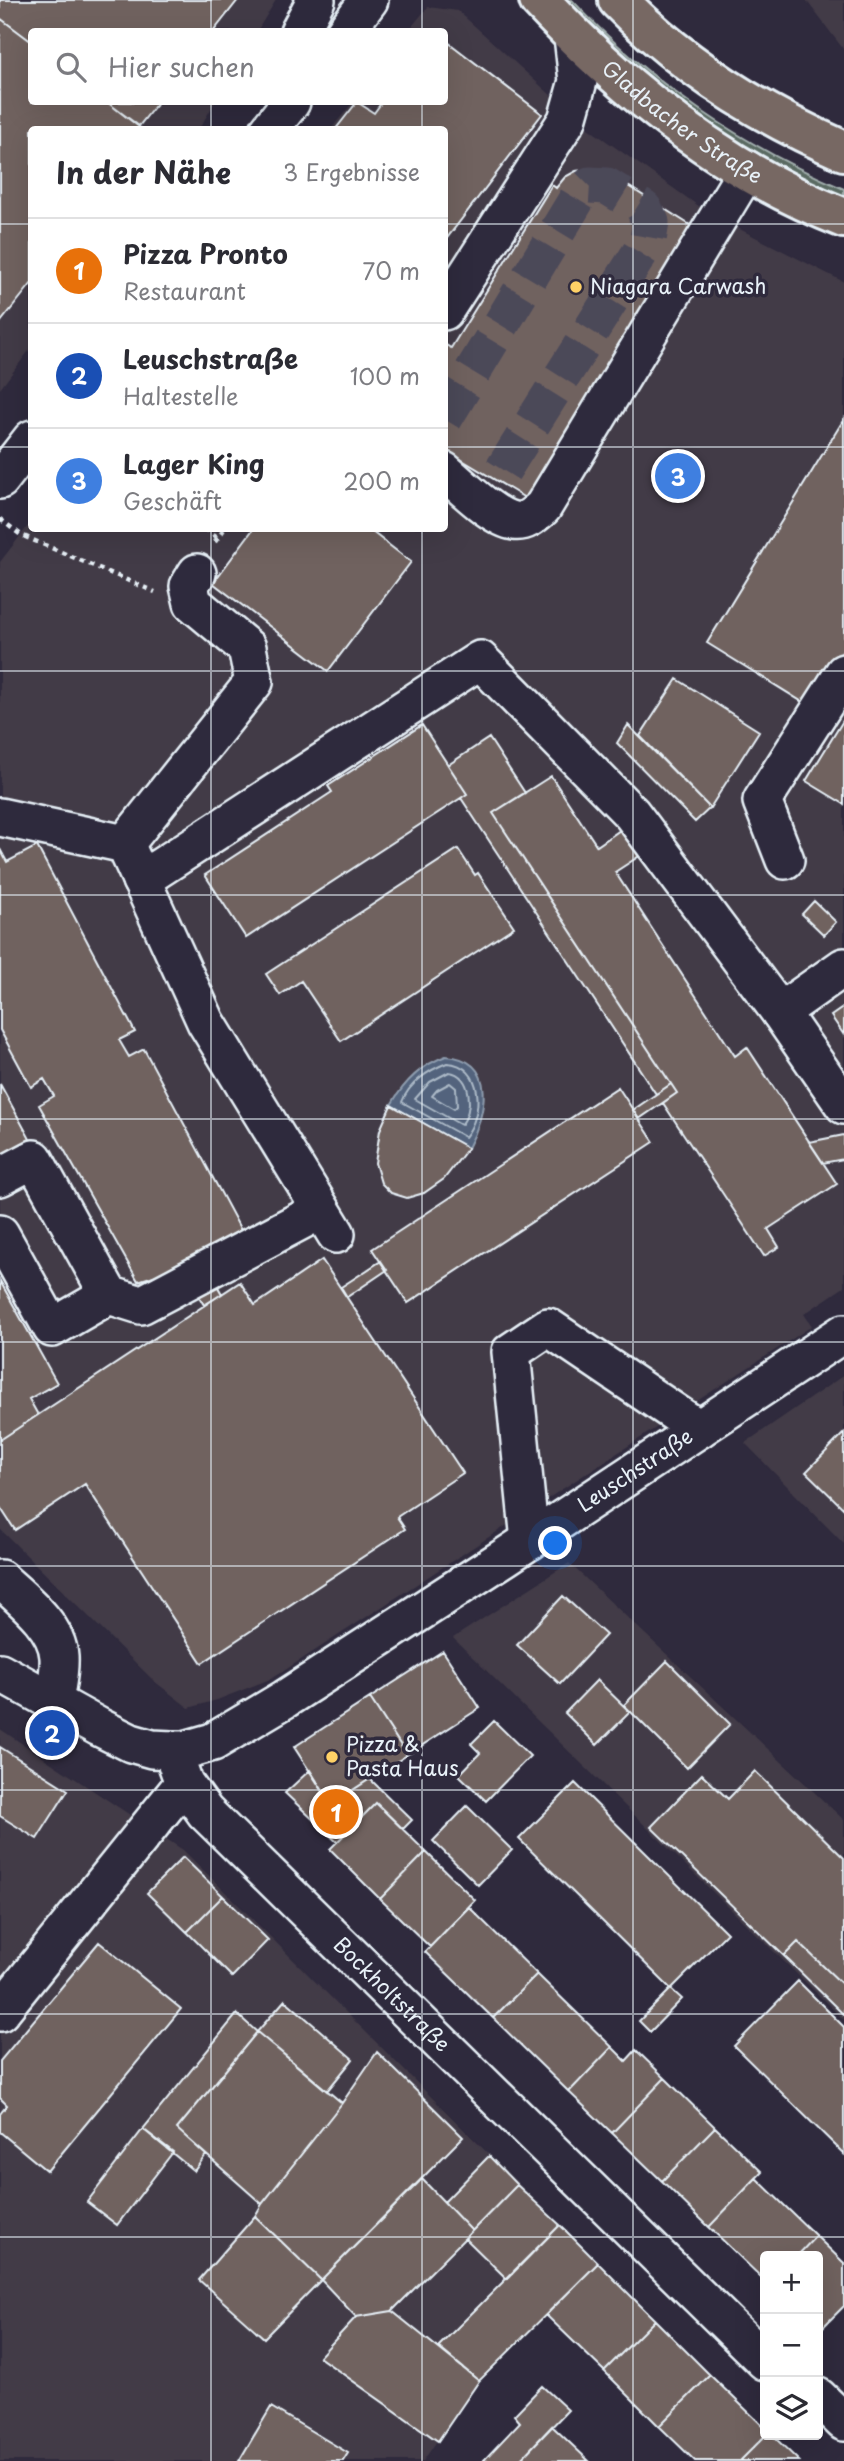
<!DOCTYPE html>
<html lang="de">
<meta charset="utf-8">
<style>
:root{--surface:#fff;--page:#f7f7f7;--text:#2b2b33;--muted:#7c7c81;--line:#e1e1e2;--accent:#7c3aed}
body{margin:0;font-family:"Playpen Sans",sans-serif;background:var(--page);color:var(--text)}
.controls{position:absolute;right:21px;bottom:21px;display:grid;overflow:hidden;border-radius:7px;box-shadow:0 7px 28px #0002}
.controls button{width:63px;height:63px;display:grid;place-items:center;padding:0;border:0;border-bottom:2px solid var(--line);background:var(--surface);color:var(--text);font:35px sans-serif}
.you{position:absolute;left:556px;top:1544px;width:24px;height:24px;margin:-18px;border:5px solid #fff;border-radius:50%;background:#1a73e8;box-shadow:0 0 0 10px #1a73e833}
.badge{display:grid;place-items:center;width:46px;height:46px;border-radius:50%;background:var(--accent);color:#fff;font-size:23px;font-weight:700}
.pin{position:absolute;translate:-50% -50%;border:4px solid #fff;box-shadow:0 2px 7px #0006}
.list{margin:0;padding:0;list-style:none}
h2{display:flex;justify-content:space-between;align-items:center;height:91px;margin:0;padding:0 28px;font-size:30px}
h2 small{font-size:23px;font-weight:400;color:var(--muted)}
.list li{display:grid;grid-template-columns:46px 1fr auto;gap:21px;align-items:center;box-sizing:border-box;height:105px;padding:0 28px;border-top:2px solid var(--line)}
.list b{display:block;font-size:26px;white-space:nowrap}
.list p{margin:0;font-size:23px;white-space:nowrap;color:var(--muted)}
.list em{font-size:23px;font-style:normal;color:var(--muted)}
.icon{flex:none;width:38px;height:38px;fill:none;stroke:currentColor;stroke-width:2;stroke-linecap:round;stroke-linejoin:round}
.map{position:relative;flex:none;width:844px;height:2461px;overflow:hidden}
.search{position:absolute;background:var(--surface);box-shadow:0 7px 28px #0002;left:28px;top:28px;width:420px;height:77px;display:flex;align-items:center;gap:18px;box-sizing:border-box;padding:0 24px;border-radius:7px;color:var(--muted);font-size:26px}
.panel{position:absolute;background:var(--surface);box-shadow:0 7px 28px #0002;left:28px;top:126px;width:420px;height:406px;border-radius:7px}
.map>svg:first-child{display:block}
.built{fill:#423b47}
.green{fill:#5a6a62;stroke:#a1aead;stroke-width:2}
.water{fill:#52647d;stroke:#8e9cae;stroke-width:2}
.lines{fill:none;stroke-linecap:round;stroke-linejoin:round}
.shore{stroke:#acb9c7;stroke-width:2}
.building{fill:#70625f;stroke:#e8f1f8;stroke-width:2}
.minor-tunnel{stroke:#4b4859;stroke-width:37;stroke-dasharray:37 18;stroke-linecap:butt}
.minor-casing{stroke:#e8f1f8;stroke-width:42}
.major-casing{stroke:#e8f1f8;stroke-width:44}
.path{stroke:#e8f1f8;stroke-width:4.5;stroke-dasharray:5 5;stroke-linecap:butt}
.minor{stroke:#2f2a3d;stroke-width:37}
.major{stroke:#776864;stroke-width:38}
.grid{fill:none;stroke:#e8f1f8;stroke-width:2;stroke-opacity:0.55}
.poi-dot{fill:#ffd166;stroke:#2f2a3d;stroke-width:2.5}
.labels{text-anchor:middle;stroke-width:7;stroke-linejoin:round;paint-order:stroke}
.street-label{font-size:21px;fill:#e8f1f8;stroke:#2f2a3d}
.poi-label{font-size:21px;fill:#e8f1f8;stroke:#2f2a3d;text-anchor:start}
</style>
<div class="map">
<svg width="844" height="2461" viewBox="0 0 844 2461">
<rect width="100%" height="100%" fill="#2f2a3d"/>
<filter id="ink" filterUnits="userSpaceOnUse"><feTurbulence type="fractalNoise" baseFrequency=".0143" numOctaves="2"/><feDisplacementMap in="SourceGraphic" scale="14" xChannelSelector="R" yChannelSelector="G"/><feConvolveMatrix kernelMatrix="1 2 1 2 8 2 1 2 1" color-interpolation-filters="sRGB"/></filter>
<g filter="url(#ink)">
<path class="built" d="M0,0H276L257,31L32,32V102H215L199,129L32,130L31,348L0,389Z
M806,0H844V50Z
M428,7L458,11L585,126L710,214L844,282V1287L804,1314L812,1326L273,1678L217,1700L189,1708L154,1681L0,1529V562L31,522L32,528H444V130L331,129L353,102H444V32L408,31Z
M844,1375V1544L745,1443Z
M569,1563L844,1820V2020L453,1638Z
M0,1729L183,1850L598,2263L479,2381L423,2461H0Z"/>
<path class="green" d="M564,0H572C647,81 743,146 844,189V197C769,166 693,123 633,68C609,47 586,23 564,0Z"/>
<path class="water" d="M446,1056C499,1060 486,1115 468,1148L391,1105C404,1082 421,1065 446,1056Z"/>
<g class="lines">
<path class="shore" d="M447,1063C484,1065 484,1114 465,1137L402,1102C409,1083 429,1070 447,1063Z
M449,1072C472,1074 474,1111 461,1125L415,1099L430,1082Z
M450,1083L456,1088L457,1106L454,1109L432,1096L437,1090Z"/>
</g>
<path class="building" d="M0,0H238L213,32H32V42L0,18Z
M0,18L32,42V102H107L143,130H32V283L0,323Z
M444,39L542,114L444,242V130H335L357,102L374,113L382,102H444Z
M107,102H158L139,126Z
M589,169L600,171L615,178L698,230L530,501L444,449V344L451,348L552,185L556,188L565,177L576,171Z
M844,419V649L809,706L707,643Z
M254,528H367L411,562L328,671L213,583Z
M677,679L759,731L710,808L640,736Z
M844,719V804L806,781Z
M422,725L467,794L246,938L205,875L332,792L328,786Z
M628,725L710,808L695,822L617,743Z
M489,738L525,793L493,813L671,1084L656,1094L461,798L467,794L448,765Z
M551,776L597,846L623,828L641,855L615,872L735,1056L747,1047L837,1184L768,1229L779,1247L764,1256L663,1103L677,1093L493,813Z
M37,846L135,1032L119,1040L129,1057L144,1049L243,1234L182,1267L138,1281L39,1105L54,1096L44,1079L31,1087L0,1030V849L7,862Z
M458,849L475,875L478,873L514,927L341,1041L301,981L280,995L266,974Z
M814,901L836,922L824,935L802,914Z
M844,1007V1035L831,1016Z
M0,1084L30,1139L0,1156Z
M671,1084L677,1093L639,1119L633,1110Z
M618,1087L654,1142L408,1303L372,1249Z
M391,1105L468,1148L444,1179L424,1193L407,1198L391,1193L381,1183L375,1163L380,1130Z
M844,1135V1159L823,1163L809,1142Z
M201,1257L222,1294L204,1305L182,1267Z
M322,1260L463,1473L397,1517L405,1529L202,1663L85,1484L15,1530L0,1507V1440L240,1282L255,1305Z
M381,1261L387,1270L347,1297L341,1287Z
M0,1281L57,1383L29,1399L38,1415L0,1440Z
M844,1433V1509L806,1472Z
M563,1596L606,1635L560,1684L517,1645Z
M443,1651L480,1708L407,1755L370,1698Z
M667,1661L730,1724L687,1768L624,1705Z
M597,1680L630,1712L597,1745L565,1713Z
M370,1698L407,1755L331,1804L294,1747Z
M494,1721L530,1756L486,1801L459,1775L480,1753L471,1744Z
M0,1747L68,1790L37,1839L0,1816Z
M310,1770L331,1804L370,1779L412,1820L403,1829L376,1803L337,1842L285,1793Z
M755,1771L844,1858V1986L798,1942L784,1956L651,1827L702,1774L728,1799Z
M575,1783L727,1933L671,1989L519,1839Z
M376,1803L426,1852L380,1899L330,1849Z
M467,1806L512,1850L478,1885L433,1841Z
M426,1852L475,1900L430,1947L380,1899Z
M183,1857L223,1896L187,1932L147,1893Z
M223,1896L268,1940L232,1977L187,1932Z
M469,1907L537,1974L493,2018L425,1952Z
M99,1942L181,2009L47,2171L0,2132V2114L7,2105L0,2098V2061Z
M798,1942L844,1986V2015L784,1956Z
M537,1974L612,2047L569,2092L493,2018Z
M798,1981L844,2027V2154L734,2046Z
M671,1989L682,1999L650,2032L639,2021Z
M285,2000L353,2059L327,2091L257,2032Z
M237,2014L257,2032L177,2129L206,2155L194,2171L143,2129Z
M257,2032L342,2103L262,2204L177,2129Z
M612,2047L626,2061L636,2050L665,2078L612,2133L569,2092Z
M377,2052L463,2137L321,2280L255,2216L262,2204L342,2103Z
M665,2078L715,2127L662,2181L612,2133Z
M715,2127L762,2172L709,2227L662,2181Z
M143,2129L173,2152L117,2225L87,2202Z
M489,2156L517,2185L472,2231L444,2202Z
M756,2178L816,2236L797,2256H765V2281L709,2227Z
M422,2179L472,2231L392,2311L356,2317L321,2280Z
M517,2185L560,2225L507,2279L465,2238Z
M255,2216L321,2280L264,2338L199,2280Z
M560,2225L598,2263L479,2381L438,2347Z
M816,2236L844,2263V2306L818,2332V2256H797Z
M598,2263L655,2320L604,2371L546,2315Z
M392,2311L479,2381L438,2441L319,2357L356,2317Z
M655,2320L710,2375L659,2426L604,2371Z
M710,2375L765,2428L766,2435L740,2461H695L659,2426Z
M542,2386L568,2410L519,2461H483L520,2422L514,2415Z
M271,2407L348,2453L343,2461H239Z
M552,2426L589,2461H519Z
M766,2435H772L799,2461H740Z"/>
<g class="lines">
<path class="minor-tunnel" d="M444,419L578,197L590,185L607,186L644,209L651,222L648,240L496,481"/>
<defs>
<g id="minor">
<path d="M299,32L316,0"/>
<path d="M345,32L369,0"/>
<path d="M269,130L291,102"/>
<path d="M444,311L567,120L578,81L573,36"/>
<path d="M444,471C461,485 493,518 514,521C526,523 535,514 543,507L747,170"/>
<path d="M0,480L32,439"/>
<path d="M0,817L125,844L206,1022L336,1234"/>
<path d="M125,844L254,682L247,648L193,603L189,586L197,573"/>
<path d="M785,860L762,801L844,673"/>
<path d="M141,880L480,660L632,814L780,1012L844,1105"/>
<path d="M780,1012L844,967"/>
<path d="M0,1177L34,1159L109,1295L141,1305L321,1210"/>
<path d="M0,1234L52,1328L109,1295"/>
<path d="M530,1541L511,1352L548,1327L699,1429"/>
<path d="M0,1579C22,1599 57,1625 59,1657C60,1672 56,1687 54,1702"/>
<path id="s1" d="M0,1672L99,1727L131,1743L152,1749L172,1750H185L213,1742L285,1699L505,1557L844,1333"/>
<path id="s2" d="M172,1750L184,1783L205,1812L765,2361"/>
<path d="M0,2012L184,1783"/>
<path d="M818,2397L844,2422"/>
</g>
<g id="major">
<path id="s3" d="M539,0C625,92 726,172 844,218"/>
<path d="M618,0C681,65 762,115 844,151"/>
</g>
</defs>
<use href="#minor" class="minor-casing"/>
<use href="#major" class="major-casing"/>
<path class="path" d="M0,519L21,535L155,592
M205,528L217,538
M215,542L225,528"/>
<use href="#minor" class="minor"/>
<use href="#major" class="major"/>
</g>
</g>
<path class="grid" d="M211,0V32M422,0V32M633,0V2461M211,102V130M422,102V130M0,224H32M444,224H844M0,447H32M444,447H844M211,528V2461M422,528V2461M0,671H844M0,895H844M0,1119H844M0,1342H844M0,1566H844M0,1790H844M0,2014H844M0,2237H844"/>
<g class="poi-dot">
<circle cx="576" cy="287" r="7"/>
<circle cx="332" cy="1757" r="7"/>
</g>
<g class="labels">
<g class="street-label">
<text dy="7" stroke="none"><textPath href="#s3" startOffset="189">Gladbacher Straße</textPath></text>
<text dy="7" stroke="none"><textPath href="#s1" startOffset="735">Leuschstraße</textPath></text>
<text dy="7" stroke="none"><textPath href="#s2" startOffset="332">Bockholtstraße</textPath></text>
</g>
<g class="poi-label">
<text x="590" y="294">Niagara Carwash</text>
<text x="346" y="1752">Pizza &amp;<tspan x="346" dy="24">Pasta Haus</tspan></text>
</g>
</g>
</svg>
<div class="controls">
<button>+</button>
<button>−</button>
<button><svg class="icon" aria-label="layers" viewBox="0 0 24 24"><path d="M12 4l9 5-9 5-9-5zM3 14l9 5 9-5"/></svg></button>
</div>
<div class="you"></div>
<div class="pin badge" style="left:336px;top:1812px;background:#e8710a">1</div>
<div class="pin badge" style="left:52px;top:1733px;background:#1a4fb4">2</div>
<div class="pin badge" style="left:678px;top:476px;background:#3f7fe0">3</div>
<div class="search"><svg class="icon" aria-label="search" viewBox="0 0 24 24"><circle cx="10" cy="10" r="6"/><path d="M15 15l6 6"/></svg>Hier suchen</div>
<section class="panel">
<h2>In der Nähe<small>3 Ergebnisse</small></h2>
<ul class="list">
<li><span class="badge" style="background:#e8710a">1</span><div><b>Pizza Pronto</b><p>Restaurant</p></div><em>70 m</em></li>
<li><span class="badge" style="background:#1a4fb4">2</span><div><b>Leuschstraße</b><p>Haltestelle</p></div><em>100 m</em></li>
<li><span class="badge" style="background:#3f7fe0">3</span><div><b>Lager King</b><p>Geschäft</p></div><em>200 m</em></li>
</ul>
</section>
</div>
